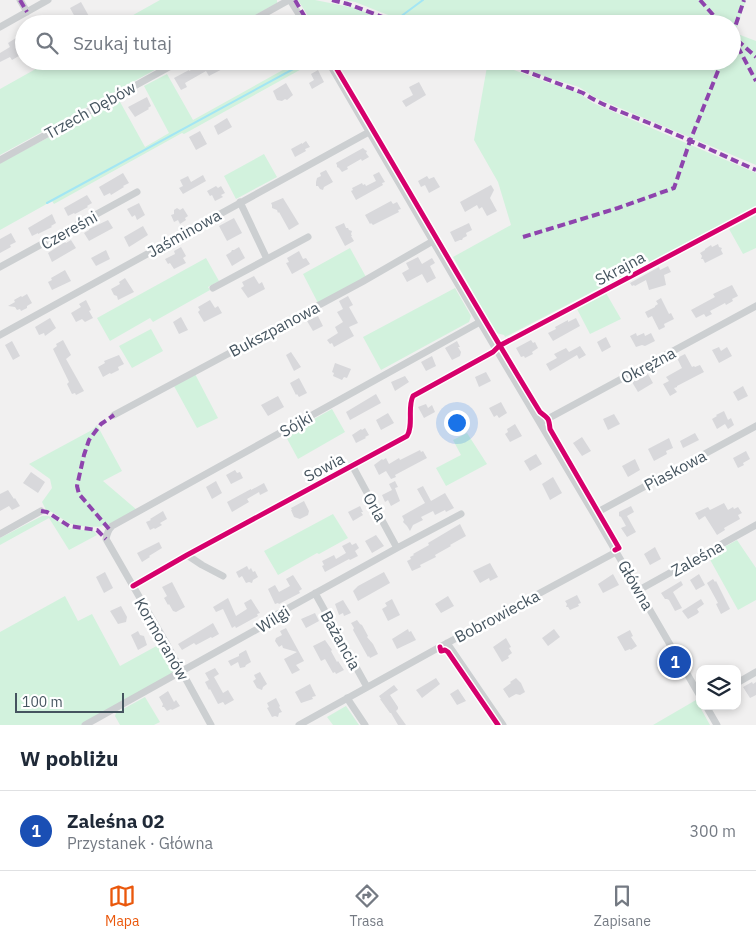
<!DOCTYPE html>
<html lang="pl">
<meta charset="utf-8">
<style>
:root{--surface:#fff;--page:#f2f2f3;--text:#1f2937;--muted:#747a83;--line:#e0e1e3;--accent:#ea580c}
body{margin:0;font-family:"IBM Plex Sans",sans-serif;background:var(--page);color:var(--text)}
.controls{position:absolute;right:15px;bottom:15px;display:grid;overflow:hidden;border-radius:10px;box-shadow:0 2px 8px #0003}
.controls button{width:45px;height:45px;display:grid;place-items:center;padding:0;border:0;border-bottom:1px solid var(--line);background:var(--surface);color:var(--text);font:25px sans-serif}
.scale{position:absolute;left:15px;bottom:12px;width:109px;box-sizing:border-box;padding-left:5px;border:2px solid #45545f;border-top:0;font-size:14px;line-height:18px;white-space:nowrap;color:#45545f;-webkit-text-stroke:4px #fff;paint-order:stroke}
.you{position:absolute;left:456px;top:422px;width:18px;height:18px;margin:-12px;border:4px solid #fff;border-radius:50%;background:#1a73e8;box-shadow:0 0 0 8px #1a73e833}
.badge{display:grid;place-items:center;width:32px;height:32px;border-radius:50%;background:var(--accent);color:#fff;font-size:16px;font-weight:700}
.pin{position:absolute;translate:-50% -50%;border:2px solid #fff;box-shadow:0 1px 5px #0006}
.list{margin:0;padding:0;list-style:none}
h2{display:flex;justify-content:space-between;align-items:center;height:65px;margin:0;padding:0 20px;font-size:21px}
h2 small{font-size:16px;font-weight:400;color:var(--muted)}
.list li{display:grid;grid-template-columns:32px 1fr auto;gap:15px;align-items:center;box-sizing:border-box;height:80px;padding:0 20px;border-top:1px solid var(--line)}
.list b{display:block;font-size:19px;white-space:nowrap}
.list p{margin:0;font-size:16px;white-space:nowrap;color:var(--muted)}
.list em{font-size:16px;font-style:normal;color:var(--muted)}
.icon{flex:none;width:28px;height:28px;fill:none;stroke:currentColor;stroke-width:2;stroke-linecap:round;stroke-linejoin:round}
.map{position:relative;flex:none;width:756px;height:725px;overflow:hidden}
.search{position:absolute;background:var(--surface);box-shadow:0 2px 8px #0003;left:15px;right:15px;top:15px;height:55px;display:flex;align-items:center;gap:12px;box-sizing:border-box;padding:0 18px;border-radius:28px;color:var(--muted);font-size:19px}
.sheet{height:145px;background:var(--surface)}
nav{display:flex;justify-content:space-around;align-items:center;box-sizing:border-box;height:70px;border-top:1px solid var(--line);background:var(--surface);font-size:14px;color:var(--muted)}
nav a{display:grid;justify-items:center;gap:2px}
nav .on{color:var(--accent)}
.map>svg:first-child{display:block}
.green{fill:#d2f2dd}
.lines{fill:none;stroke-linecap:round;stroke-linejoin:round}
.stream{stroke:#a3e6f4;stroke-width:2}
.building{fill:#d8d8db}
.minor{stroke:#cccfd1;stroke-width:7}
.quiet{stroke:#8e44ad;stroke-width:4;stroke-dasharray:8 4;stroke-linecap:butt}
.cycleway-casing{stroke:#fff;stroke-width:8}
.cycleway{stroke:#d6006c;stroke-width:5}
.labels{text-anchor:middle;stroke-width:5;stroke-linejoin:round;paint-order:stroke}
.street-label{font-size:16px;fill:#45545f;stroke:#fff}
</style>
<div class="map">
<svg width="756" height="725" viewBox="0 0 756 725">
<rect width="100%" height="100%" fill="#f1f0f0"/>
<path class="green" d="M160,0H277V3L239,24H117Z
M298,0H315L355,8L394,24H313Z
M344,0H746L735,33L756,41V165L596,98L579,87L549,78L506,61H732V24H411L355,2Z
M50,61H171L0,155V89Z
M299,61H316L184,134L182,133L54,204L52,201L0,230V163L119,100L145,147L169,133L144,86L167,74L193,120Z
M488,61H490L546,82L577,92L593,103L756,173V207L505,337L504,335L496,333L453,257L511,225L498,182L474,140Z
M264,154L277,177L236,199L224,176Z
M756,215V248L743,254L729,229Z
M350,248L366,277L318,303L303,274Z
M206,258L219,281L208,287L210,290L153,322L150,318L110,341L97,318Z
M455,288L471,316L469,322L381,370L363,337Z
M606,293L621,319L590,334L577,309Z
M151,329L163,351L132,368L119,346Z
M195,374L218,418L197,428L174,386Z
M332,409L345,432L298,459L285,435Z
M97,425L122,471L103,481L137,510C128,515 118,523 109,525C100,528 78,527 69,523C61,519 55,512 46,510L42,502L52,488L50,479L29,464L92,430Z
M467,433L487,464L446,486L436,468L461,455L453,440Z
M333,514L348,538L319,554L317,553L278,575L264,551Z
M42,516C55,514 59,524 70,528C78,530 87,530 94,531L97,535L69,550L49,518L0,545V538Z
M737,540L756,568V600L738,610L708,556Z
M65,596L78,621L92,614L120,666L162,643L178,672L81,725H0V632Z
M145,697L160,722L154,725H120L115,716L116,713Z
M696,700L710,725H653Z
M346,706L359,725H333L327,717Z"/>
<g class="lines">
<path class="stream" d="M400,17L423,0
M390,24L392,22
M47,203L308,61"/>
</g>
<path class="building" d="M81,2L90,18L80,23L77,19L75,17L70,8Z
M24,33V40L16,44L22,54L12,60L10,57L0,62V53L10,47L8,43Z
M211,61H227L230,65L209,76L206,71L185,83L187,87L181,90L174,78L189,70V71L195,68L196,69Z
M318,70L324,82L312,89L309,83L314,80L311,74Z
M419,82L426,95L406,107L402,101L413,95L409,87Z
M286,83L293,95L287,100L285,99L282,101L277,100L273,91Z
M147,97L151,106L148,108L149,109L135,117L128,107Z
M227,118L232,127L218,135L214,126Z
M200,131L207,144L196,150L189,137Z
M306,141L310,147L305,149L306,151L295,157L291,149L302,143V144Z
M363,148L365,150L367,151L366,153L369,157L362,161L361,159L347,167L348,169L342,172L339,168L337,167V165L336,163Z
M326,170L333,182L324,187L323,190L320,189L318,186H316V182L317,178L321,176L320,173Z
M379,172L385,182L382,183L383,185L356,200L351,191L353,190L352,188L362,183L363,185L365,184L366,186L376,181L373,175Z
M123,173L129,183L123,186L124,187L111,195L110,193L104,196L99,187Z
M203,175L206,181L183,194L179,188L183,186L180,180L188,176L191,182Z
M427,176L429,179L434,177L440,187L429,193L425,185L421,187L418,181Z
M491,185L494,190L490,198L497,211L487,216L482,207L479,209L477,205L465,212L460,202Z
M216,186L218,188L221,186L225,193L221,195L223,197L215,201L212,195L210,196L207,191Z
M87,195L92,203L87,206L88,207L75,214L74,213L68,216L64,208Z
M283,198L299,224L289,230L279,212L278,213L277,210L272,208V205L271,203Z
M391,201L393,204L397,202L401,209L398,210L399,212L373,225L371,223L370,224L365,215Z
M139,203L145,215L137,220L135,215L132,217L127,209Z
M177,208L180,210L183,208L188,216L185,218L186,220L180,224L178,220L174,222L171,215L174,214V210Z
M52,214L56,223L51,226L52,227L38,234V233L32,236L28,228Z
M234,218L242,233L227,241L219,226Z
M108,220L113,228L89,241L84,233L89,230V229Z
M344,223L346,228H348L349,230L352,231L351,234L352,236H351L354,241L345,246L335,227Z
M469,223L472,230L466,233L467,236L463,238L462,240H460L455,242L450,232Z
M143,226L148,235L129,247L124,237Z
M11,233L16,242L10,245L11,247L0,253V239Z
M71,240L76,248L52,262L48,253L65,242L66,243Z
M718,244L719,247L722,248L721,250L723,254L705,263L703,259H701L702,256L700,253L705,250V249L711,245L712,247Z
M181,247L186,256L183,258L186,263L174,269L170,263L168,264L165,259L175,254L174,251Z
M239,247L245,258L232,266L226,255L231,252L232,250H234Z
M106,250L110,259L96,266L91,258Z
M299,251L303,259L306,258L310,264L292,274L286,263L289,262L287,258Z
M418,257L422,264L432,258L435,263L430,266L436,278L427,283L422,274L407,282L402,273L409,269L406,263Z
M668,266L671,272L664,275L666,285L649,290L646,280L635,286L634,285L632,286L630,283L659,267L660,270Z
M65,270L71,281L52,290L48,282L52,280L51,278Z
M254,276L259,284L262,282L265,289L248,298L241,288L244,286L242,282Z
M125,278L134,292L118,300L117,296L114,295L111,289L120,284L119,282Z
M732,285L738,296L732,299L733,301L726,305L725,303L710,311L712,314L706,317L704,314L696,318L691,310L715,297L713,294Z
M27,294L32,303L27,306V308L21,311L20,309L17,310L15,307L8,306L15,302L14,300L21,296L22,297Z
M348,296L353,305L349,307L358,323L349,327L354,336L334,347L332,343L330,344L327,340L338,333L335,327L343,322L337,312L343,309L339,301Z
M661,298L669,314L671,313L674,319L664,324L665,327L659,330L652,316L648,318L645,312L655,307V306L658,304L656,301Z
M86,300L91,310L89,311L93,318L85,322L82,319L76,322L71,313L81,307L79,304Z
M210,300L215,308L218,306L222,313L204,322L198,312L200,310L198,307Z
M318,316L323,326L313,331L307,321Z
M181,317L188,330L179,334L173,322Z
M50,318L56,328L45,336L44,333L39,335L35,327Z
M576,318L580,326L553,341L548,333L556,329L555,327L568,320V322Z
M636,333L637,336L644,333L645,336L651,333L655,341L645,346L642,345L636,347L630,336Z
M606,337L611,347L602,352L597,342Z
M63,340L71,355L66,359L84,391L76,395L75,393L72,394L67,384L69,382L53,349L57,346L56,344Z
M531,340L533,343L535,342L538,348L532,352L533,354L525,358L524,356L521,357L516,348Z
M12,341L20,356L13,360L5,345Z
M457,341L460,347H458L461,352L460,356L452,360L445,348Z
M580,346L586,355L579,359L577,355L550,371L546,364L557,358L554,354L566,348L569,352Z
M719,347L721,351L727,347L732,356L719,363L712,350Z
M291,352L301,367L294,371L286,355Z
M685,354L692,367L694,366L695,367L700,365L704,372L677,386V387L674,388L677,392L670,396L663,384L669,381L666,377L682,368L677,358Z
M119,355L124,364L118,367L119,370L111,374L110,373L103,377L98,367L105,363L104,361Z
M432,356L436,366L426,371L421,362Z
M335,363L351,369L347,378L344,377L342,380L333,376L334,373L332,372Z
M486,372L491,381L479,387L475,377Z
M648,374L653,383L638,392L632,382Z
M405,376L409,382L395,391L391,382Z
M299,378L307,393L299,397L297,394L296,395L290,383Z
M743,386L748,396L738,401L733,392Z
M376,394L381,403L350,420L346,412Z
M278,396L284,407L268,416L261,405Z
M501,402L507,413L499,418L497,415L494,417L489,408Z
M426,404L428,408L432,405L435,412L424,418L418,407Z
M724,411L728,420L731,418L734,425L728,429L725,424L717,429L712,419L717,416L716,415Z
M388,413L394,423L381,430L376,420Z
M614,414L620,424L608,430L603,419Z
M515,424L522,436L510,442L505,434L508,432L507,429Z
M365,428L369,435L365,437L366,438L356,443L352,435L361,429L362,430Z
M695,433L699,440L683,448L680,441Z
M582,437L591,451L582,456L573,443Z
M669,438L673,448L666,451L667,454L654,461L648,449Z
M420,450L421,452L423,451L427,458L395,475L396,477L391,479L386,471L379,475L374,465L382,459L383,460L386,458L389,464L399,458L400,460Z
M746,451L750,459L743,463L744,465L738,468L733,458Z
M536,454L542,464L530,471L524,461Z
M635,459L640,470L628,477L622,466Z
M235,470L237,473L240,472L243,478L231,484L226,475Z
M31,472L45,482L38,493L23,483Z
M553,477L562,493L550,500L542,484Z
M216,481L222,493L212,499L206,487Z
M395,481L398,487L395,488L400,501L391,506L388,500L385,502L382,495L392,490L389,484Z
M264,483L268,491L260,495L259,492L247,499L249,502L232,512L227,502L251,489V490Z
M423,486L431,501L445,493L454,508L446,512L445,510L435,515L433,511L421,517L423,520L413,525L410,531L407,526L403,522L404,520L402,516L425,503L417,489Z
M8,490L14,499L15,498L20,506L12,510L9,506L0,511V494Z
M304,501L309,511L308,515L300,519L294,517L291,510H292L291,508Z
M724,503L728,510L733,507L734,509L738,507L742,513L738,515L740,519L724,528L725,530L717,535L705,516L699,520L695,513L708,507L710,510Z
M360,506L363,512H361L363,515L353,521L348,512Z
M631,506L634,512L627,516L636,532L627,537L621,528L626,526L621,517L619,516V512Z
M163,511L167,519L160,523L162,525L155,529L154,528L150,530L146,522L151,520L150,519Z
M460,524L466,536L450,545L451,546L435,555L436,557L420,565L421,567L412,571L407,561L411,559L410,557L414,555L413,554L429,545L428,543Z
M376,535L384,546L372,553L365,541Z
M159,542L162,548L149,556L150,557L142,562L137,553Z
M350,542L352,545L356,543L359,548L355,551L358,556L350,560L349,559L325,572L322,566L324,565L322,561L334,555L336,559L346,553L342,546Z
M655,547L661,559L650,565L644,554Z
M490,563L498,577L490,581L489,578L480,583L473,571Z
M247,566L249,570L251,568L253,572L255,571L258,577L253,580L252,583L249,582L246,583L242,576L239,578L236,572Z
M105,572L113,588L104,593L96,577Z
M384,572L390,583L358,601L353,591L358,586Z
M613,574L619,585L603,593L598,584Z
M699,574L705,585L696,590L690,580Z
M293,575L302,589L299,591L300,593L279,604L278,603L275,604L268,589L275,585L279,592L290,586L286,579Z
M713,579L715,582L716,581L730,609L721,614L716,604L718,603L707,583Z
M681,581L683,585L673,592L682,608L675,611L669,600L667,599H665L661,593Z
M172,582L185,607L176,612L173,611L169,604L168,605L164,598L167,596L162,587Z
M577,595L581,603L578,604L579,606L570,610L568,607H566L567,604L565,601Z
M448,596L454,606L441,613L435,604Z
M228,598L236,616L247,609L244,603L251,599L260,613L257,614L258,616L236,628L235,626L232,628L223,609L216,612L213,607Z
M392,599L400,615L388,621L382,609L387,606L385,603Z
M701,599L704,604L697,609L699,612L697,614L688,619L682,611Z
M343,600L351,613L344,616L343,613L339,615L335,604Z
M121,606L127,617L126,622L118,624L110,611Z
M315,613L319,621L306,628L301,619Z
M357,620L360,624L362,625L368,636L367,637L373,644L378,654L370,658L369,656L368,657L353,630L354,628L351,623Z
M213,623L219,634L212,638L211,637L196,645L194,643L182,650L178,644Z
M286,628L304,661L296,665L300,670L292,674L284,659L297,652L283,648L282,645L279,647L275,641L276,638L282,635L280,631Z
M408,629L409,632L411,631L416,640L397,649L392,639Z
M554,629L560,637L548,646L542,638Z
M630,630L633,636L631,637L637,646L631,650L630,649L625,651L617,637Z
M138,631L140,635L144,636L147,645L138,650L131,635Z
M506,638L511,647L509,648L512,653L508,656L509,658L502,662L493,647Z
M325,640L332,650L331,651L337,662L338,661L344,670L336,674L335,672L333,673L325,659L321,661L313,646Z
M246,650L251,662L246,665L245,667L240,668L238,662L231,666L228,661L239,656V654Z
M215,668L219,674L214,677L223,693L228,690L234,700L225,705L223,702L218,704L210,689L209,690L205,682L209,680L205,673Z
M260,672L267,684L263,687L262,690L257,688L253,681L256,679L254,675Z
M436,678L440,684L422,698L416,690Z
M516,678L521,683L525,692L520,695L516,694L509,698L503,689L511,683L510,682Z
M752,682L753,684L756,682V695L750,698L743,687Z
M310,684L316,696L312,697L313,699L301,703L295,692Z
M394,685L398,690L390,695L398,707V709L396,711L406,725H398L391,713H390L380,699H381L379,696Z
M458,689L466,701L457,705L450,694Z
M168,691L174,702L176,700L180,706L172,710L171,709L167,711L164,707H162L163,704L159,697Z
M276,698L280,706L279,707L282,712L279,713L278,717L275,716L272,717L267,708L269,707L267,703Z"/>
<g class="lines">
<path class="minor" d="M20,0L27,12
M290,0L305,24
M246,24L289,0
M0,27L48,0
M328,61L480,322L594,514L700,696
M0,160L180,61
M240,202L267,259
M0,267L137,192
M213,288L308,237
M0,335L369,132
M114,415L362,282L433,241
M540,423L756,306
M352,465L397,548
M594,514L756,426
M0,534L41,511
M187,555L202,565L223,576
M133,586L187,555L407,436C414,425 407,408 413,396L493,352L499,346L756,210
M639,590L756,525
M315,593L367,687
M447,643L503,725
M737,683L756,672
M347,698L365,725
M706,706L717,725
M85,725L270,622L274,616L397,548L461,514
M211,725L165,641L133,586L106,539C107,533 108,530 112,526L480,322
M299,725L438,648L616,552"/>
<path class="quiet" d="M20,0L27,12
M295,0L309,24
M332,0L348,4L401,24
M700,0L721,24
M732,36L756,81
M732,36L744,0
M737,40L756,57
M499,61L583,93C603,106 627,114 649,123C685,138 720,154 756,170
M523,237L618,208L674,188L690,141L722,61
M41,511L47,512L69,526L97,530L106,539
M109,529L79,494L77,486L84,455L89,440L101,424L114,415"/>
<defs>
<path id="cycleway" d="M332,61C402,178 469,296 540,412C548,418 549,418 550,429L619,548L615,550
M133,586L187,555L407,436C414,425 407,408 413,396L493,352L499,346L756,210
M440,647L441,651L445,650L448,652L498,725"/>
</defs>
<use href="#cycleway" class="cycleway-casing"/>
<use href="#cycleway" class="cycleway"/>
</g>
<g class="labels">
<g class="street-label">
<text transform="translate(90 110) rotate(-29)" y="6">Trzech Dębów</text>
<text transform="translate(69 230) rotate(-29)" y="6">Czereśni</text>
<text transform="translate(184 233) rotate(-29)" y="6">Jaśminowa</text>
<text transform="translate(620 268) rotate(-28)" y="6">Skrajna</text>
<text transform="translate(274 329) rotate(-28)" y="6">Bukszpanowa</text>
<text transform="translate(648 365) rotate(-28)" y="6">Okrężna</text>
<text transform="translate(296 424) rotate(-29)" y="6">Sójki</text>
<text transform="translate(324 467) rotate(-28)" y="6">Sowia</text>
<text transform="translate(675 470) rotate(-28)" y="6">Piaskowa</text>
<text transform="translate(375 507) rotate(61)" y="6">Orla</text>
<text transform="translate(697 558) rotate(-29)" y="6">Zaleśna</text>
<text transform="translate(636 585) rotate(60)" y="6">Główna</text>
<text transform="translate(497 616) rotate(-28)" y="6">Bobrowiecka</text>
<text transform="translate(273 619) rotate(-32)" y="6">Wilgi</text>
<text transform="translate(162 639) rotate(60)" y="6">Kormoranów</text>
<text transform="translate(341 640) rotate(61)" y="6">Bażancia</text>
</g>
</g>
</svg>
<div class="controls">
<button><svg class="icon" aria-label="layers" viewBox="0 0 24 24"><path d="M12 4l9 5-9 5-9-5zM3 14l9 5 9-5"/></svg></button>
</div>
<div class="scale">100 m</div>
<div class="you"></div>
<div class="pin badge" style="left:675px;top:662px;background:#1a4fb4">1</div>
<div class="search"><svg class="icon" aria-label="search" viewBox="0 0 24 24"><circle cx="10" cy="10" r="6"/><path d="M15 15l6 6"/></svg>Szukaj tutaj</div>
</div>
<section class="sheet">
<h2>W pobliżu<small></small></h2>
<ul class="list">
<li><span class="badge" style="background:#1a4fb4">1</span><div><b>Zaleśna 02</b><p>Przystanek · Główna</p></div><em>300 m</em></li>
</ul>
</section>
<nav>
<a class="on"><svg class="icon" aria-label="map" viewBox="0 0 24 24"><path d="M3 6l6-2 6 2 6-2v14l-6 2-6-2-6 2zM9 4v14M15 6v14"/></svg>Mapa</a>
<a><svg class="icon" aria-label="directions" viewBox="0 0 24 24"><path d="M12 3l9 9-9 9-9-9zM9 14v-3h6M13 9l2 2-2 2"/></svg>Trasa</a>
<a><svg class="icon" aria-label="saved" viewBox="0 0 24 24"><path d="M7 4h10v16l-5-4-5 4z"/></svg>Zapisane</a>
</nav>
